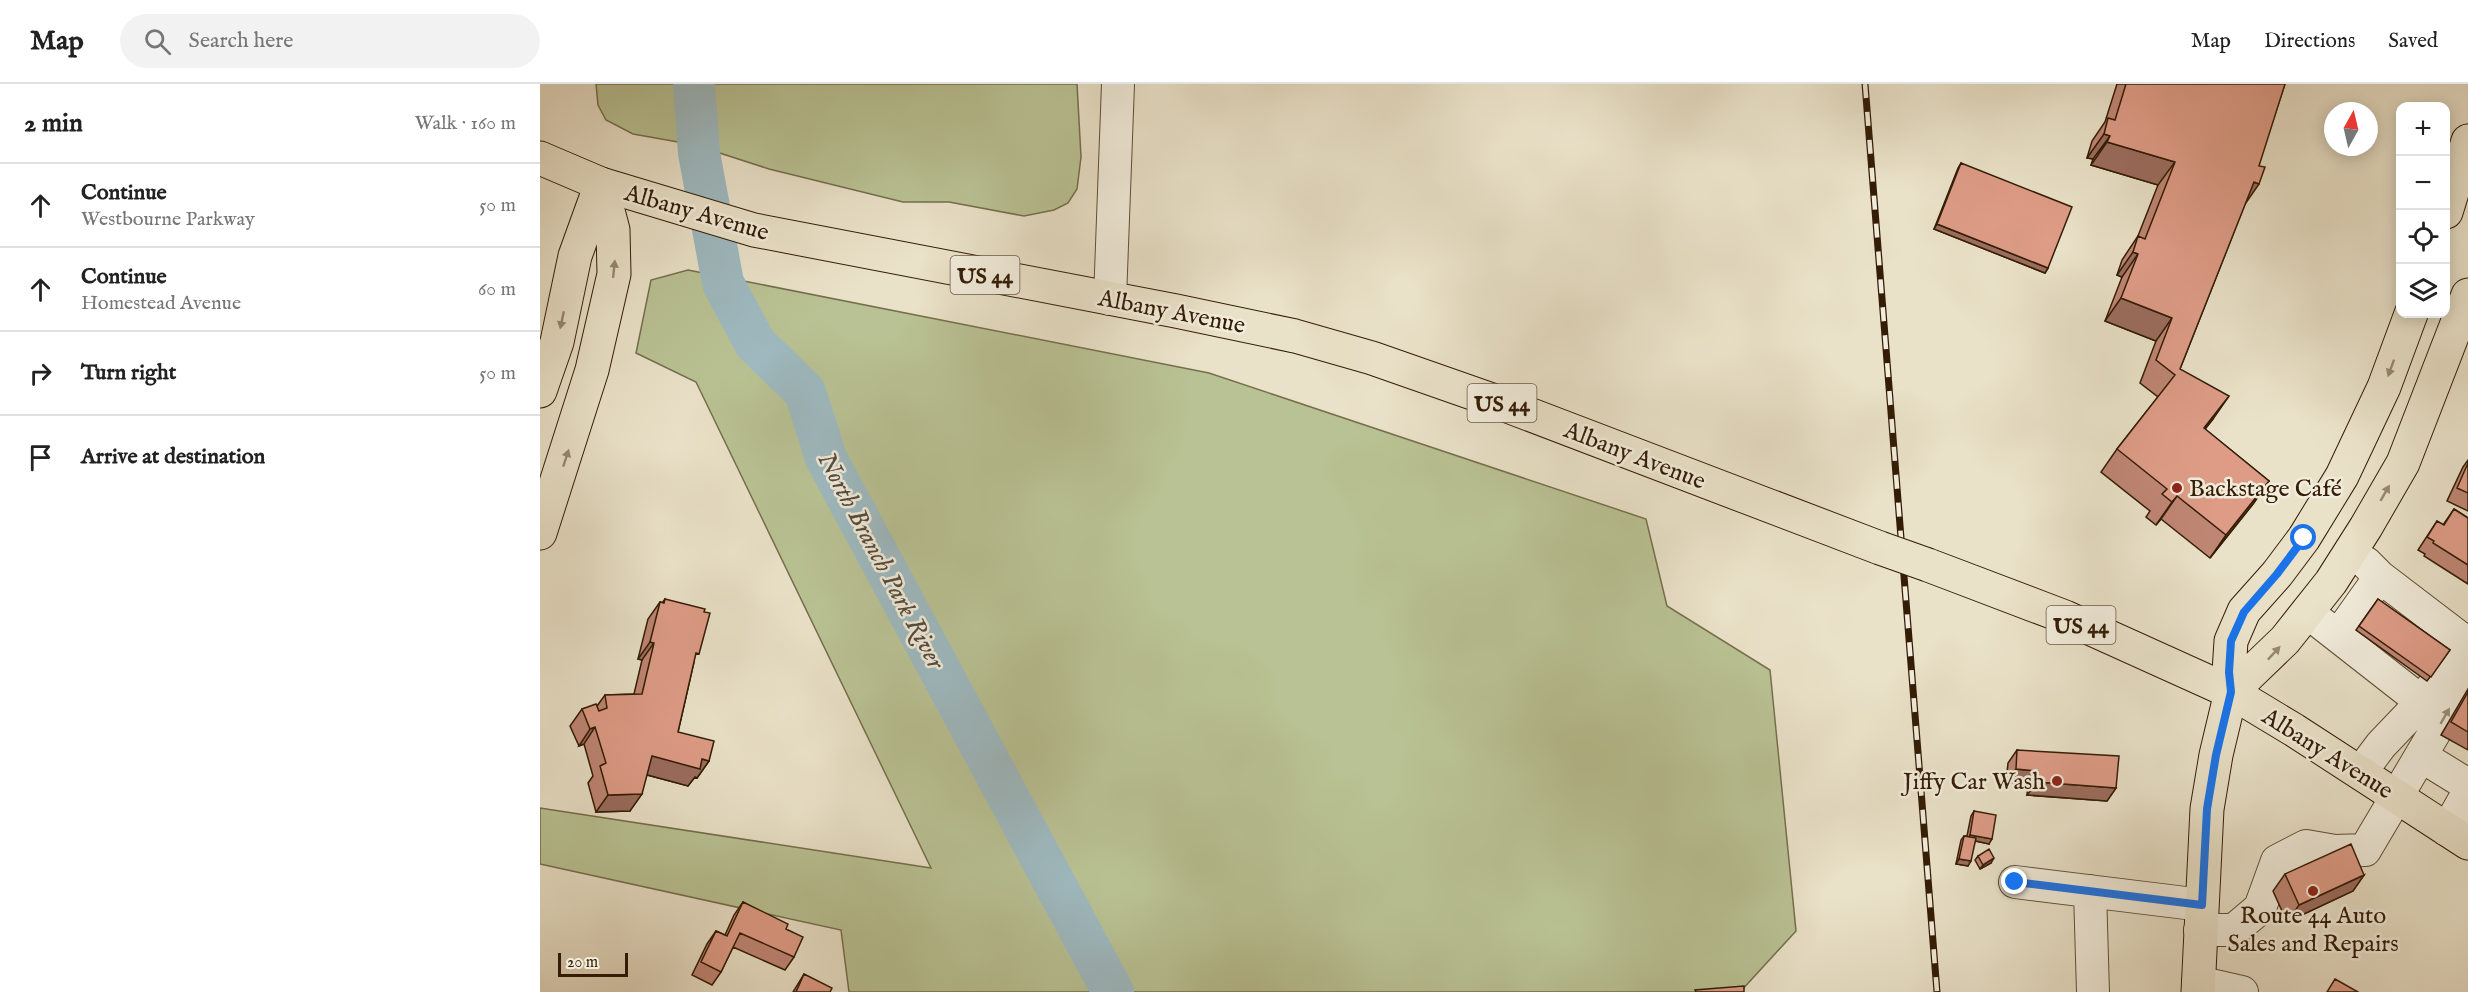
<!DOCTYPE html>
<meta charset="utf-8">
<style>
:root{--surface:#fff;--page:#f2f2f2;--text:#222;--muted:#767676;--line:#e0e0e0}
body{margin:0;font-family:"IM FELL English",serif;background:var(--page);color:var(--text)}
.controls{position:absolute;right:18px;top:18px;display:grid;overflow:hidden;border-radius:12px;box-shadow:0 3px 15px #0003}
.controls button{width:54px;height:54px;display:grid;place-items:center;padding:0;border:0;border-bottom:2px solid var(--line);background:var(--surface);color:var(--text);font:30px sans-serif}
.compass{position:absolute;left:1784px;top:18px;width:54px;height:54px;border-radius:50%;background:var(--surface);box-shadow:0 3px 15px #0003;rotate:8deg}
.scale{position:absolute;left:18px;bottom:15px;width:70px;box-sizing:border-box;padding-left:6px;border:3px solid #341c06;border-top:0;font-size:16px;line-height:21px;white-space:nowrap;color:#341c06;-webkit-text-stroke:4px #f1ecdb;paint-order:stroke}
.stop{position:absolute;width:18px;height:18px;margin:-14px;border:4px solid #1a73e8;border-radius:50%;background:#fff}
.stop.end{background:#1a73e8;border-color:#fff;box-shadow:0 2px 6px #0008}
.list{margin:0;padding:0;list-style:none}
h2{display:flex;justify-content:space-between;align-items:center;height:78px;margin:0;padding:0 24px;font-size:26px}
h2 small{font-size:20px;font-weight:400;color:var(--muted)}
.list li{display:grid;grid-template-columns:39px 1fr auto;gap:18px;align-items:center;box-sizing:border-box;height:84px;padding:0 24px;border-top:2px solid var(--line)}
.list b{display:block;font-size:22px;white-space:nowrap}
.list p{margin:0;font-size:20px;white-space:nowrap;color:var(--muted)}
.list em{font-size:20px;font-style:normal;color:var(--muted)}
.icon{flex:none;width:33px;height:33px;fill:none;stroke:currentColor;stroke-width:2;stroke-linecap:round;stroke-linejoin:round}
.map{position:relative;flex:none;width:1928px;height:908px;overflow:hidden}
header{display:flex;align-items:center;gap:36px;box-sizing:border-box;height:84px;padding:0 30px;background:var(--surface);border-bottom:2px solid var(--line)}
header strong{font-size:28px}
nav{display:flex;gap:33px;margin-inline-start:auto;font-size:21px}
.search{width:420px;height:54px;background:var(--page);display:flex;align-items:center;gap:15px;box-sizing:border-box;padding:0 21px;border-radius:33px;color:var(--muted);font-size:22px}
main{display:flex}
aside{flex:1;background:var(--surface)}
.map>svg:first-child{display:block}
.green{fill:#b9c294;stroke:#766f4d;stroke-width:1.5}
.lines{fill:none;stroke-linecap:round;stroke-linejoin:round}
.river{stroke:#9ebac1;stroke-width:42}
.minor-casing{stroke:#614d36;stroke-width:34}
.major-casing{stroke:#341c06;stroke-width:35}
.highway-casing{stroke:#341c06;stroke-width:35}
.minor{stroke:#f1ecdb;stroke-width:32}
.major{stroke:#e9e1c8;stroke-width:33}
.highway{stroke:#e9e1c8;stroke-width:33}
.rail-casing{stroke:#341c06;stroke-width:7}
.rail{stroke:#f1ecdb;stroke-width:4.5;stroke-dasharray:14;stroke-linecap:butt}
.highway-bridge-casing{stroke:#341c06;stroke-width:35;stroke-linecap:butt}
.highway-bridge{stroke:#e9e1c8;stroke-width:33}
.wall{fill:#bf8674;stroke:#341c06;stroke-width:1.5}
.shaded-wall{fill:#9b6d5e;stroke:#341c06;stroke-width:1.5}
.building{fill:#de9c87;stroke:#341c06;stroke-width:1.5}
.oneway{fill:#988871}
.oneway2{fill:#9c8e7b}
.route{stroke:#1a73e8;stroke-width:8}
.poi-dot{fill:#8f2418;stroke:#f1ecdb;stroke-width:2}
.labels{text-anchor:middle;stroke-width:5;stroke-linejoin:round;paint-order:stroke}
.shield{fill:#f1ecdb;stroke:#6d5a46;stroke-width:1.5}
.shield-label{font-size:22px;font-weight:bold;fill:#341c06}
.street-label{font-size:24px;fill:#341c06;stroke:#f1ecdb}
.poi-label{font-size:24px;fill:#341c06;stroke:#f1ecdb;text-anchor:start}
.water-label{font-size:26px;font-style:italic;fill:#544b3e;stroke:#f1ecdb}
</style>
<header>
<strong>Map</strong>
<div class="search"><svg class="icon" aria-label="search" viewBox="0 0 24 24"><circle cx="10" cy="10" r="6"/><path d="M15 15l6 6"/></svg>Search here</div>
<nav><a>Map</a><a>Directions</a><a>Saved</a></nav>
</header>
<main>
<aside>
<h2>2 min<small>Walk · 160 m</small></h2>
<ul class="list">
<li><svg class="icon" aria-label="ahead" viewBox="0 0 24 24"><path d="M12 20V5M6 11l6-6 6 6"/></svg><div><b>Continue</b><p>Westbourne Parkway</p></div><em>50 m</em></li>
<li><svg class="icon" aria-label="ahead" viewBox="0 0 24 24"><path d="M12 20V5M6 11l6-6 6 6"/></svg><div><b>Continue</b><p>Homestead Avenue</p></div><em>60 m</em></li>
<li><svg class="icon" aria-label="right" viewBox="0 0 24 24"><path d="M7 20v-9h11M14 6l5 5-5 5"/></svg><div><b>Turn right</b></div><em>50 m</em></li>
<li><svg class="icon" aria-label="arrive" viewBox="0 0 24 24"><path d="M6 21V4h12l-3 4 3 4H6"/></svg><div><b>Arrive at destination</b></div></li>
</ul>
</aside>
<div class="map">
<svg width="1928" height="908" viewBox="0 0 1928 908">
<rect width="100%" height="100%" fill="#e9e1c8"/>
<filter id="stains"><feTurbulence type="fractalNoise" baseFrequency=".00333" numOctaves="4"/><feColorMatrix values="0 0 0 0 .2 0 0 0 0 .09 0 0 0 0 .02 0 0 0 .5 -.17"/></filter>
<radialGradient id="worn" r=".72"><stop offset=".6" stop-color="#630" stop-opacity="0"/><stop offset="1" stop-color="#630" stop-opacity=".3"/></radialGradient>
<path class="green" d="M56,0H537L541,73L537,105L528,119L514,126L484,132L409,118H363L229,85L155,61L93,50L66,36L58,21Z
M148,186L669,289L1106,435L1127,522L1230,586L1256,847L1200,908H309L301,846L0,780V724L391,784L156,298L96,269L111,196Z"/>
<g class="lines">
<path class="river" d="M154,0L159,69L183,199L215,259L265,308L286,374L573,908"/>
<defs>
<path id="minor" d="M570,215L578,0
M1840,493L1924,557L1882,618
M1767,528L1882,618L1841,661L1820,689
M1798,552L1840,493L1826,479
M1881,672L1928,701
M1907,746L1928,709
M1475,798L1662,821
M1550,807L1553,908
M1660,846H1694L1720,824L1737,777L1766,762L1795,767L1825,766L1928,592
M1658,898L1702,908"/>
<path id="major" d="M1906,128L1928,57
M0,307L17,258L35,172L61,100
M0,449L52,286L74,190L73,146L61,100
M1691,608L1745,556L1791,498L1826,443L1863,379L1928,211
M1658,908L1667,725L1676,671L1691,608L1689,588L1691,557L1704,527L1737,490L1764,454L1802,392L1844,303L1871,230"/>
<path id="highway" d="M0,74L61,100L214,146L636,227L755,252L832,274L952,316L1340,464
M1388,481L1525,533L1691,608L1754,646L1928,759"/>
</defs>
<use href="#minor" class="minor-casing"/>
<use href="#major" class="major-casing"/>
<use href="#highway" class="highway-casing"/>
<use href="#minor" class="minor"/>
<use href="#major" class="major"/>
<use href="#highway" class="highway"/>
<defs>
<path id="rail" d="M1325,0L1397,908"/>
</defs>
<use href="#rail" class="rail-casing"/>
<use href="#rail" class="rail"/>
<defs>
<path id="highway-bridge" d="M1340,464L1388,481"/>
</defs>
<use href="#highway-bridge" class="highway-bridge-casing"/>
<use href="#highway-bridge" class="highway-bridge"/>
</g>
<path class="wall" d="M1577,0H1745L1705,120L1640,285L1673,335L1665,345L1729,397L1713,420L1670,474L1621,435L1616,441L1606,433L1610,427L1561,388L1577,365L1618,313L1600,299L1616,257L1565,237L1582,193L1577,191L1582,176L1598,152L1618,101L1551,81L1553,75L1547,74L1552,57L1565,38Z
M1421,79L1508,184L1505,189L1394,145L1418,84Z
M1928,376V427L1907,417L1923,383Z
M1914,425L1928,434V500L1884,472L1885,470L1878,466L1897,437L1903,441Z
M125,515L154,578L138,648L169,677L157,694L155,693L148,702L107,691L90,727L56,728L48,699L53,692L44,660L39,662L30,642L42,625L57,622L65,611L94,610L102,576L98,575L108,535L120,518L122,519Z
M1838,515L1910,566L1887,597L1816,546Z
M1928,605V666L1901,651Z
M1477,666L1576,704L1567,717L1487,711L1488,700L1466,698L1468,679Z
M1434,727L1449,760L1435,757L1428,782L1416,780L1421,756L1424,752H1427L1431,732Z
M1438,772L1451,779L1440,785L1435,776Z
M1745,790L1824,791L1813,807L1747,838L1733,807Z
M203,818L246,845L254,873L245,886L193,863L181,888L172,901L152,891L167,860L176,847L185,851L194,831Z
M264,890L290,908H253Z"/>
<path class="shaded-wall" d="M1564,50L1570,52L1553,75L1547,74Z
M1567,58L1635,78L1618,101L1551,81Z
M1714,98L1719,100L1703,123Z
M1397,140L1508,184L1505,189L1394,145Z
M1593,168L1598,170L1582,193L1577,191Z
M1581,214L1632,234L1616,257L1565,237Z
M1689,312L1673,335L1647,368L1664,344Z
M1729,397L1713,420L1670,474L1686,451Z
M1637,412L1621,435L1616,441L1632,418Z
M110,558L114,559L102,576L98,575Z
M55,643L44,660L39,662L50,645Z
M112,672L162,675L169,677L157,694L155,693L148,702L100,689Z
M1476,685L1498,687L1488,700L1466,698Z
M1497,698L1576,704L1567,717L1487,711Z
M102,710L90,727L56,728L68,711Z
M1430,751L1452,755L1449,760L1427,755Z
M1454,774L1451,779L1440,785L1443,781Z
M1419,775L1431,777L1428,782L1416,780Z
M1824,791L1813,807L1747,838L1759,821Z"/>
<path class="building" d="M1586,0H1745L1719,82L1725,83L1719,100L1714,98L1640,285L1689,312L1664,344L1729,397L1686,451L1637,412L1632,418L1622,410L1627,405L1577,365L1635,291L1616,276L1632,234L1581,214L1598,170L1593,168L1598,152L1605,155L1635,78L1567,58L1570,52L1564,50L1568,34L1575,36Z
M1421,79L1532,123L1508,184L1397,140Z
M1928,379V409L1917,404Z
M1914,425L1928,434V481L1893,459L1894,457L1887,453L1897,437L1904,441Z
M125,515L165,525L164,528L170,529L159,570L156,569L138,648L174,657L169,677L162,675L160,685L112,672L102,710L68,711L60,682L66,679L55,643L50,645L42,625L56,620L59,627L67,624L65,611L102,610L114,559L110,558L120,518L124,519Z
M1838,515L1910,566L1891,593L1819,542Z
M1928,608V648L1911,638Z
M1477,666L1579,672L1576,704L1497,698L1498,687L1476,685Z
M1434,727L1456,731L1452,755L1430,751Z
M1424,752L1436,754L1431,777L1419,775Z
M1811,760L1824,791L1759,821L1745,790Z
M1449,765L1454,774L1443,781L1438,772Z
M203,818L248,840L246,845L263,853L254,873L200,849L181,888L161,878L176,847L187,852Z
M264,890L292,904L290,908H256Z
M1795,895L1818,908H1787Z
M1204,902V908H1156L1155,906Z"/>
<defs><path id="oneway-solid" d="M-6-.8H1V-3.2L6.5 0L1 3.2V.8H-6Z" transform="scale(1.5)"/></defs>
<g class="oneway">
<use href="#oneway-solid" transform="translate(74 185) rotate(-84)"/>
<use href="#oneway-solid" transform="translate(22 236) rotate(102)"/>
<use href="#oneway-solid" transform="translate(1851 284) rotate(110)"/>
<use href="#oneway-solid" transform="translate(26 374) rotate(-72)"/>
<use href="#oneway-solid" transform="translate(1845 409) rotate(-60)"/>
<use href="#oneway-solid" transform="translate(1734 569) rotate(-47)"/>
</g>
<use class="oneway2" href="#oneway-solid" transform="translate(1905 632) rotate(-60)"/>
<g class="lines">
<path class="route" d="M1475,798L1662,821L1667,725L1676,671L1691,608L1689,588L1691,557L1704,528L1737,490L1764,454"/>
</g>
<g class="poi-dot">
<circle cx="1637" cy="404" r="6"/>
<circle cx="1517" cy="697" r="6"/>
<circle cx="1773" cy="807" r="6"/>
</g>
<g class="labels">
<g class="shield">
<rect x="410.5" y="172" width="69" height="38" rx="4.5"/>
<rect x="927.5" y="300" width="69" height="38" rx="4.5"/>
<rect x="1506.5" y="522" width="69" height="38" rx="4.5"/>
</g>
<g class="shield-label">
<text x="445" y="199">US 44</text>
<text x="962" y="327">US 44</text>
<text x="1541" y="549">US 44</text>
</g>
<g class="street-label">
<text transform="translate(157 128) rotate(16)" y="8">Albany Avenue</text>
<text transform="translate(632 227) rotate(11)" y="8">Albany Avenue</text>
<text transform="translate(1095 371) rotate(21)" y="8">Albany Avenue</text>
<text transform="translate(1788 669) rotate(32)" y="8">Albany Avenue</text>
</g>
<g class="poi-label">
<text x="1649" y="412">Backstage Café</text>
<text x="1505" y="705" text-anchor="end">Jiffy Car Wash</text>
<text x="1773" y="839" text-anchor="middle">Route 44 Auto<tspan x="1773" dy="28">Sales and Repairs</tspan></text>
</g>
<g class="water-label">
<text transform="translate(342 476) rotate(62)" y="9">North Branch Park River</text>
</g>
</g>
<rect width="100%" height="100%" filter="url(#stains)"/>
<rect width="100%" height="100%" fill="url(#worn)"/>
</svg>
<div class="controls">
<button>+</button>
<button>−</button>
<button><svg class="icon" aria-label="locate" viewBox="0 0 24 24"><circle cx="12" cy="12" r="6"/><path d="M12 2v4M12 18v4M2 12h4M18 12h4"/></svg></button>
<button><svg class="icon" aria-label="layers" viewBox="0 0 24 24"><path d="M12 4l9 5-9 5-9-5zM3 14l9 5 9-5"/></svg></button>
</div>
<svg class="compass" viewBox="-18 -18 36 36"><path d="M0-13l5 13h-10z" fill="#e53935"/><path d="M0 13l5-13h-10z" fill="#767676"/></svg>
<div class="scale">20 m</div>
<div class="stop" style="left:1764px;top:454px"></div>
<div class="stop end" style="left:1475px;top:798px"></div>
</div>
</main>
